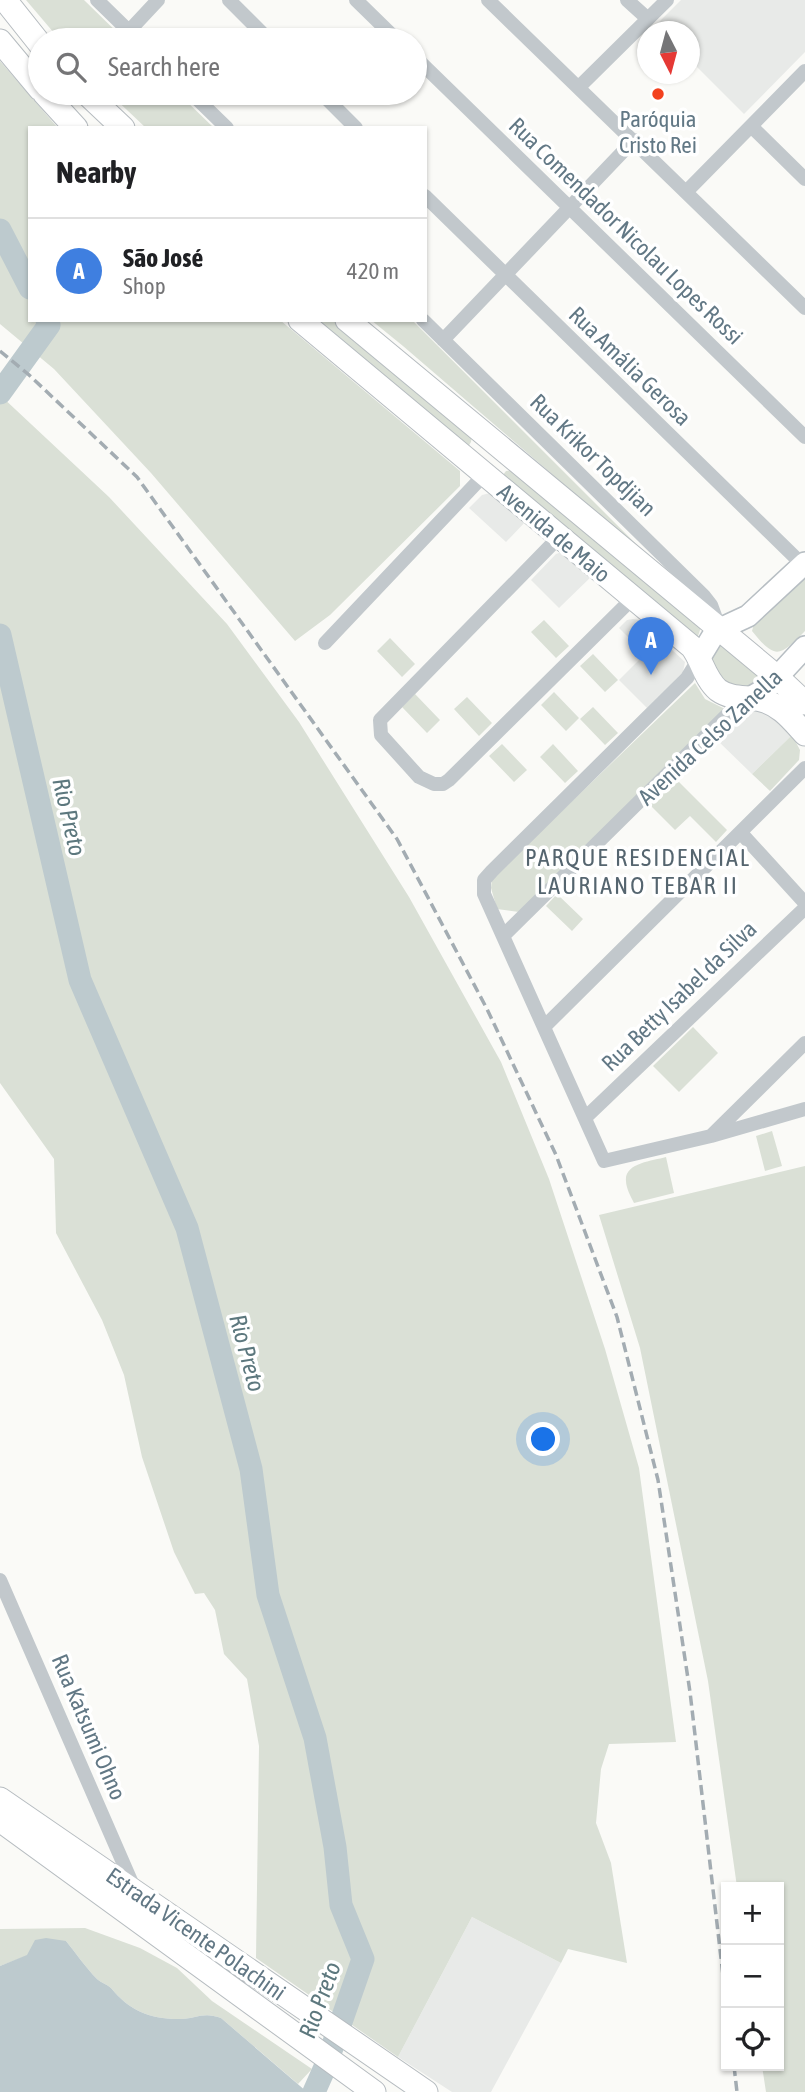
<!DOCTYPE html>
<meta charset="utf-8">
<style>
:root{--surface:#fff;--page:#f6f6f6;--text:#202124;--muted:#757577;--line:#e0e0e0;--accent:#db2777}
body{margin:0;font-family:"Asap Condensed",sans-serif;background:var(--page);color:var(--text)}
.controls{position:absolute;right:21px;bottom:21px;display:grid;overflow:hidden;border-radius:0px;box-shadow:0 2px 5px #0004}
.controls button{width:63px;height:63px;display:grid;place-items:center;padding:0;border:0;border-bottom:2px solid var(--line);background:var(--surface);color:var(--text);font:35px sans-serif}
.compass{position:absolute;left:637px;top:21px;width:63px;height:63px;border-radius:50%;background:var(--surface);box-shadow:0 2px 5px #0004;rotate:174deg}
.you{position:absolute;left:544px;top:1440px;width:24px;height:24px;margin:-18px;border:5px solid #fff;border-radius:50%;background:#1a73e8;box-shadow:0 0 0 10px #1a73e833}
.badge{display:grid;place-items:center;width:46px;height:46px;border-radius:50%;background:var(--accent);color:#fff;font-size:23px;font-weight:700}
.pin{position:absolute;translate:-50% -58px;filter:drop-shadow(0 2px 4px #0008)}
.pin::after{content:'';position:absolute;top:37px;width:24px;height:21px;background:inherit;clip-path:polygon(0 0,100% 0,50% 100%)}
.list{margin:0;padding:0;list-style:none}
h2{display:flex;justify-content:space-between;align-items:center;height:91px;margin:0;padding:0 28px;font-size:30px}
h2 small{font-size:23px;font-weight:400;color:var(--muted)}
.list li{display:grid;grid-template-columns:46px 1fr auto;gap:21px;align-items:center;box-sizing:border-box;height:105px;padding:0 28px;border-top:2px solid var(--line)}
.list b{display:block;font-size:26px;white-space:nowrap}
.list p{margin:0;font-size:23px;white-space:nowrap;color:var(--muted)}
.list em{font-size:23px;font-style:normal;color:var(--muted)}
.icon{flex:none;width:38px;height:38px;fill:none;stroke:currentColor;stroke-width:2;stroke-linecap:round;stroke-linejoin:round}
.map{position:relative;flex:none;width:805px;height:2092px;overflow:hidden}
.search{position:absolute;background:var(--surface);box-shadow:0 2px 5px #0004;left:28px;top:28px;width:399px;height:77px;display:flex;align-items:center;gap:18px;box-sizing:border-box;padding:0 24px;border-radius:38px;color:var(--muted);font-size:26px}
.panel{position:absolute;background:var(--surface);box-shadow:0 2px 5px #0004;left:28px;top:126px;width:399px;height:196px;border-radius:0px}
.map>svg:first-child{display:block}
.built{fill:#e8eae8}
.green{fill:#dae0d6}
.water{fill:#bdcace}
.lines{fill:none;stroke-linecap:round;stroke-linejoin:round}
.river{stroke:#bdcace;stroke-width:23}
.secondary-casing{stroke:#b7bec3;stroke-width:24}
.primary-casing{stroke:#b6bcc0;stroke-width:25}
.street{stroke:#c2c8cc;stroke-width:14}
.secondary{stroke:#fff;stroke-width:21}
.primary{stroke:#fff;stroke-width:23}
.rail{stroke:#a3acb2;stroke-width:3.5;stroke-dasharray:10 5;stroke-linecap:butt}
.poi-dot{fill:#f3421f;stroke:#fff;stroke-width:2.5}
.labels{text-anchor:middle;stroke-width:7;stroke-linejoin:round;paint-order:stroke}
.poi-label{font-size:23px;fill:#627885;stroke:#fff}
.street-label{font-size:23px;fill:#627885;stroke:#fff}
.water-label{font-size:24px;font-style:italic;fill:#5d787e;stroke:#fff}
.neighbourhood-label{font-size:24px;letter-spacing:2px;fill:#55656f;stroke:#fff}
</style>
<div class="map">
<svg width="805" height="2092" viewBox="0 0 805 2092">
<rect width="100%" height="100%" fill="#fafaf7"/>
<path class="built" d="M681,0H805V52L744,114L690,60V32L660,31L655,26Z
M490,493L528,519L506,542L469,508L482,495Z
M562,552L594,574L559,608L531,580L556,554Z
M633,619L640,620L685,662L683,672L647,708L619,680L645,654L619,628L627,620Z
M751,708L766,710L792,735L752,774L716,739L745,710Z
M472,1917L561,1963L491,2092H452L398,2057Z"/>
<path class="green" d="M26,0H84L125,40H60Z
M0,61L58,128H30V320H280L460,471V486L330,615L295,641L151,473L54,369L0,324Z
M109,93H178L214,128H146Z
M310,320H333L472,435L471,442L468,447Z
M371,320H412L653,561L403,346Z
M0,395L109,497L227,624L299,722L409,897L501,1062L549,1179L605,1349L639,1468L676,1742L609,1744L601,1769L596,1823L611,1863L627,1963L568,1949L561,1963L472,1917L398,2057L256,1958L259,1746L247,1679L224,1654L215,1610L204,1593L195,1594L174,1552L142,1457L124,1375L102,1320L56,1233L54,1159L0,1083Z
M513,470L701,627L696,642L503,475L506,471Z
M805,579V631C780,656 776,661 752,631L754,624L800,580Z
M544,620L569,646L556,658L531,632Z
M718,636L769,677L759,687L726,689L708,661Z
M390,638L415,664L402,677L377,651Z
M593,654L618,680L605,692L580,666Z
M695,683L705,699L727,710L519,912L497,909L491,888L492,878Z
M554,692L579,718L566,731L541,705Z
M415,694L440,720L427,733L402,707Z
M467,697L492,723L479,736L454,709Z
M593,707L618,733L605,745L580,719Z
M792,735L800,750L799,760L770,791L752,774Z
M502,744L527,770L514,782L489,756Z
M553,744L578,771L565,783L540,757Z
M675,778L727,830L716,842L690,816L675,830L649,804Z
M557,894L583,919L572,931L546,906Z
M693,1027L718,1053L679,1092L653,1066Z
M772,1131L782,1166L765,1171L756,1136Z
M666,1157L674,1193L634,1203C631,1197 626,1188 626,1181C624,1163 652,1161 666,1157Z
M805,1166V2092H766L762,2066H779V1887H737L708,1681L640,1348L599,1215Z
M85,1928L140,1948L177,1968L212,2001L312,2069L298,2084L221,2018C203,2011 196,2019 178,2019C149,2019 129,2010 111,1988C107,1984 101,1983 97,1979C86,1968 76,1953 66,1941L0,1966V1929Z"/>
<path class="water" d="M46,1938L66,1941C76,1953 86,1968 97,1979C101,1983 107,1984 111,1988C129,2010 149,2019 178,2019C196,2019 203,2011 221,2018L307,2092H0V1966L27,1955L35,1940Z"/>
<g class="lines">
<path class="river" d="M0,230L30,288
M0,393L49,325L47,320
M0,635L80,980L187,1228L251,1469L268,1595L315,1738L335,1847L341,1905L363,1959L326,2065L314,2092"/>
<defs>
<path id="secondary" d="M700,657L714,634L720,629L748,616L805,563
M748,699L767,688L805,647"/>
<path id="primary" d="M5,0L40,44
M0,41L40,89
M44,93L76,128
M86,93L123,128
M300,320L692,647C702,660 705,679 718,690C732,700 747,696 761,700C780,704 793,721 805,734
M347,320L776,676L805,703
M0,1799L426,2092
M0,1820L374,2092"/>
</defs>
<use href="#secondary" class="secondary-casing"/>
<use href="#primary" class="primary-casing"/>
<path class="street" d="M97,0L138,40
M229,0L269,40
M356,0L397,40
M488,0L805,308
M627,0L648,19
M129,31L158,0
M415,57L805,437
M579,87L667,0
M191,93L227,128
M321,93L356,128
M751,126L805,179
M687,191L805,71
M425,196L805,567
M423,320L704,596L711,605L718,624
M443,340L634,140
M559,537L380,720L381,735L419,777L434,784H443L449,780L633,598
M325,643L484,475
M700,657L687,678L492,871L484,880V894L604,1161L711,1136L805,1109
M741,833L805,903
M503,936L738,704L748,699
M544,1027L805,768
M585,1118L805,908
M712,1135L805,1043
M0,1580L135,1890"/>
<use href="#secondary" class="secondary"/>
<use href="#primary" class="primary"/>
<path class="rail" d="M0,351L28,374L137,477L397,839L487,1009L556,1155L617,1317L658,1480L690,1692L726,2001
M734,2066L737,2092"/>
</g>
<circle class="poi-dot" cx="658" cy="94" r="7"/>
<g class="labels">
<g class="poi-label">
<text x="658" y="127">Paróquia<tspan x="658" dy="26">Cristo Rei</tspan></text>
</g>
<g class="street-label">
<text transform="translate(626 231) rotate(44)" y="8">Rua Comendador Nicolau Lopes Rossi</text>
<text transform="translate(630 366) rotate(44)" y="8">Rua Amália Gerosa</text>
<text transform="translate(593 455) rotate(44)" y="8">Rua Krikor Topdjian</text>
<text transform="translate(554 533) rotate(40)" y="8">Avenida de Maio</text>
<text transform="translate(710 737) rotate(-43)" y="8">Avenida Celso Zanella</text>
<text transform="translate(679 996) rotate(-44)" y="8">Rua Betty Isabel da Silva</text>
<text transform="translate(89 1727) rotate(67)" y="8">Rua Katsumi Ohno</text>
<text transform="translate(196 1934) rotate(35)" y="8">Estrada Vicente Polachini</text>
</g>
<g class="water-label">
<text transform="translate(69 817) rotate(77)" y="8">Rio Preto</text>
<text transform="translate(247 1353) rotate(75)" y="8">Rio Preto</text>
<text transform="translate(320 2000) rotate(-70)" y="8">Rio Preto</text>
</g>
<g class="neighbourhood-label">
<text x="638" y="866">PARQUE RESIDENCIAL<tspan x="638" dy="28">LAURIANO TEBAR II</tspan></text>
</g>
</g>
</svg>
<div class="controls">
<button>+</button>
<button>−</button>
<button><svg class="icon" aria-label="locate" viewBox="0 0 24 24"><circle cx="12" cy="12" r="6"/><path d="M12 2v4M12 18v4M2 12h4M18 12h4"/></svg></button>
</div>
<svg class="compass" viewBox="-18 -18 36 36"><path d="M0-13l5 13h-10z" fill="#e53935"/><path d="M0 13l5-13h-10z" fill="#757577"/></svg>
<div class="you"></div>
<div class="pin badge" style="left:651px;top:675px;background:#3f7fe0">A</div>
<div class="search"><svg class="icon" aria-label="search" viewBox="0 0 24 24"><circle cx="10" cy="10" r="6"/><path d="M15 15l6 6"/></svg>Search here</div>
<section class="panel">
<h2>Nearby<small></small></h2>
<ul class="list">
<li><span class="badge" style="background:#3f7fe0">A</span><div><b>São José</b><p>Shop</p></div><em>420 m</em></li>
</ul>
</section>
</div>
